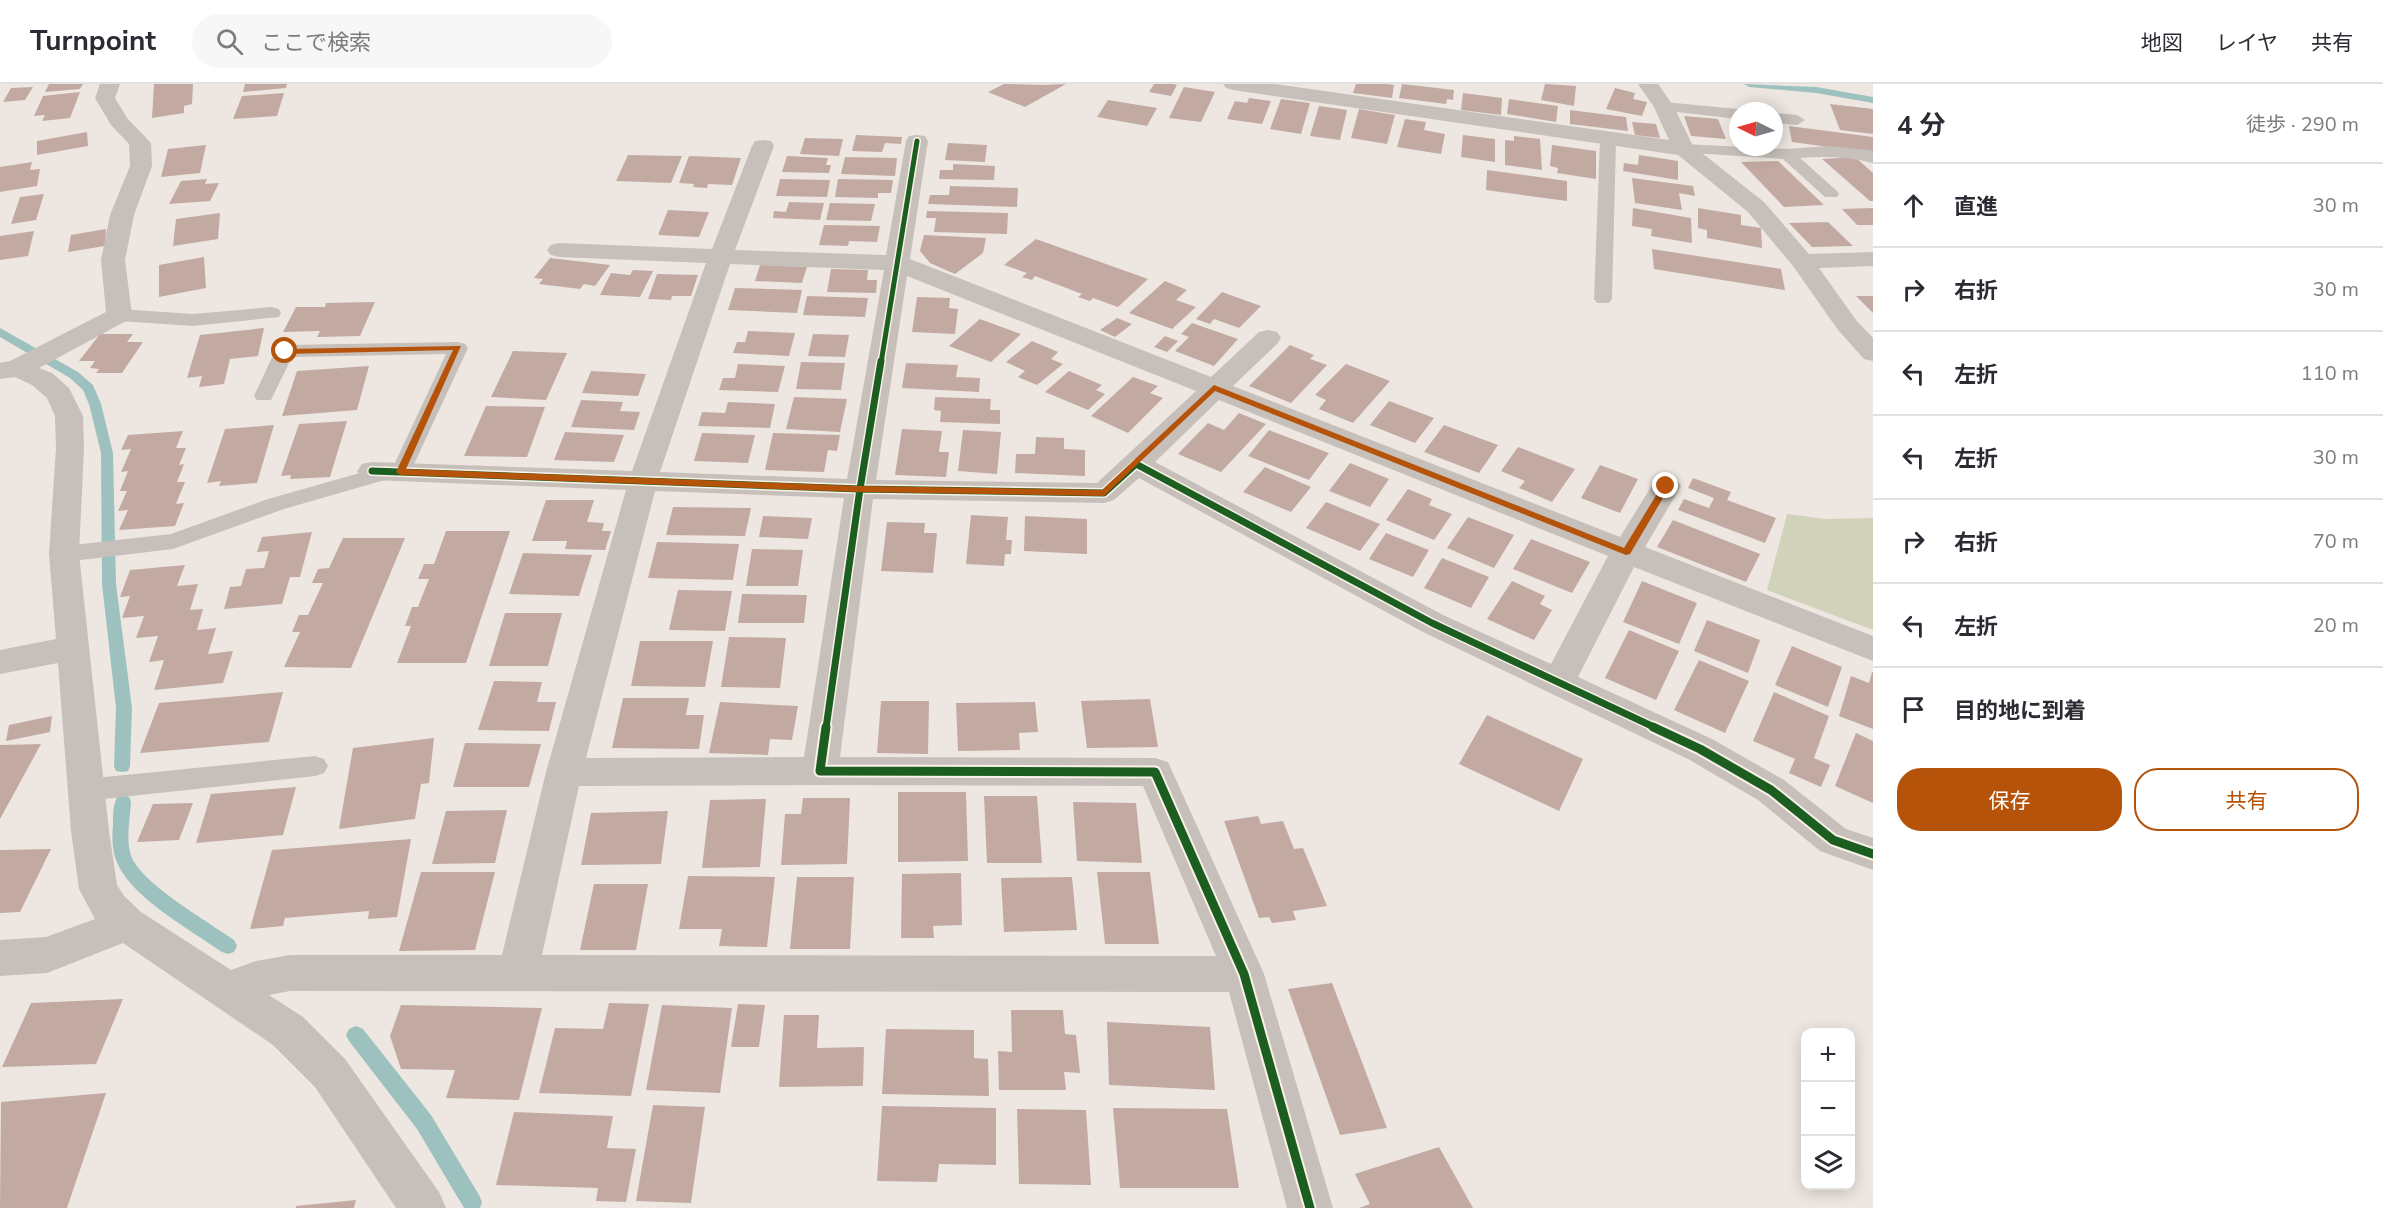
<!DOCTYPE html>
<html lang="ja">
<meta charset="utf-8">
<style>
:root{--surface:#fff;--page:#f7f7f7;--text:#2b2b33;--muted:#7c7c81;--line:#e1e1e2;--accent:#b45309}
body{margin:0;font-family:"Nunito Sans","Noto Sans JP",sans-serif;background:var(--page);color:var(--text)}
.controls{position:absolute;right:18px;bottom:18px;display:grid;overflow:hidden;border-radius:12px;box-shadow:0 3px 15px #0003}
.controls button{width:54px;height:54px;display:grid;place-items:center;padding:0;border:0;border-bottom:2px solid var(--line);background:var(--surface);color:var(--text);font:30px sans-serif}
.compass{position:absolute;left:1729px;top:18px;width:54px;height:54px;border-radius:50%;background:var(--surface);box-shadow:0 3px 15px #0003;rotate:275deg}
.stop{position:absolute;width:18px;height:18px;margin:-14px;border:4px solid #b45309;border-radius:50%;background:#fff}
.stop.end{background:#b45309;border-color:#fff;box-shadow:0 2px 6px #0008}
.list{margin:0;padding:0;list-style:none}
h2{display:flex;justify-content:space-between;align-items:center;height:78px;margin:0;padding:0 24px;font-size:26px}
h2 small{font-size:20px;font-weight:400;color:var(--muted)}
.list li{display:grid;grid-template-columns:39px 1fr auto;gap:18px;align-items:center;box-sizing:border-box;height:84px;padding:0 24px;border-top:2px solid var(--line)}
.list b{display:block;font-size:22px;white-space:nowrap}
.list em{font-size:20px;font-style:normal;color:var(--muted)}
.actions{display:flex;gap:12px;padding:18px 24px}
.actions a{flex:1;padding:14px 0;border:2px solid var(--accent);border-radius:24px;text-align:center;font-size:21px;color:var(--accent)}
.actions .main{background:var(--accent);color:#fff}
.icon{flex:none;width:33px;height:33px;fill:none;stroke:currentColor;stroke-width:2;stroke-linecap:round;stroke-linejoin:round}
.map{position:relative;flex:none;width:1873px;height:1124px;overflow:hidden}
header{display:flex;align-items:center;gap:36px;box-sizing:border-box;height:84px;padding:0 30px;background:var(--surface);border-bottom:2px solid var(--line)}
header strong{font-size:28px}
nav{display:flex;gap:33px;margin-inline-start:auto;font-size:21px}
.search{width:420px;height:54px;background:var(--page);display:flex;align-items:center;gap:15px;box-sizing:border-box;padding:0 21px;border-radius:33px;color:var(--muted);font-size:22px}
main{display:flex}
aside{flex:1;background:var(--surface)}
.map>svg:first-child{display:block}
.green{fill:#d0d3ba}
.lines{fill:none;stroke-linecap:round;stroke-linejoin:round}
.stream{fill:#9dc1bf;fill-rule:evenodd}
.building{fill:#c2aaa2}
.lane{fill:#c6bfba;fill-rule:evenodd}
.street{fill:#c6bfba;fill-rule:evenodd}
.cycleway-far2-casing{stroke:#faf1e9;stroke-width:8}
.cycleway-far1-casing{stroke:#faf1e9;stroke-width:10}
.cycleway-casing{stroke:#faf1e9;stroke-width:13}
.cycleway-far2{stroke:#1b5e20;stroke-width:5}
.cycleway-far1{stroke:#1b5e20;stroke-width:7}
.cycleway{stroke:#1b5e20;stroke-width:9}
.route{fill:#b45309}
</style>
<header>
<strong>Turnpoint</strong>
<div class="search"><svg class="icon" aria-label="search" viewBox="0 0 24 24"><circle cx="10" cy="10" r="6"/><path d="M15 15l6 6"/></svg>ここで検索</div>
<nav><a>地図</a><a>レイヤ</a><a>共有</a></nav>
</header>
<main>
<div class="map">
<svg width="1873" height="1124" viewBox="0 0 1873 1124">
<rect width="100%" height="100%" fill="#eee7e1"/>
<path class="green" d="M1787,430L1826,435L1873,434V546L1767,506Z"/>
<g class="lines">
<path class="stream" d="M1744,0L1816,3L1873,13V19L1816,9L1749,3Z
M0,244L78,288L93,301L101,320L113,369L116,500L132,624L130,682L128,687L122,688L116,687L114,682L116,624L102,500L101,369L89,320L83,306L70,294L0,253Z
M123,711L129,713L131,718C130,735 125,758 132,774C145,802 209,838 234,856L237,862L234,868L228,870L222,868C191,846 126,811 115,773C112,763 112,751 113,741C113,732 113,721 117,713Z
M356,942L363,945L431,1031L479,1111L482,1118L480,1124H464L417,1045L349,957L346,951L349,945Z"/>
</g>
<path class="building" d="M49,0H83L80,5L45,8Z
M154,0H193L192,20L184,22V29L152,34Z
M245,0H287L286,4L243,8Z
M1004,0L1044,1L1066,0L1025,23L988,8Z
M1154,0H1173L1177,1L1171,12L1149,8Z
M1356,0H1387L1394,1L1392,14L1353,9Z
M1402,0L1454,6L1453,16L1447,15L1446,20L1399,14Z
M1545,0L1576,2L1574,22L1541,16Z
M33,3L25,16L3,18L11,4Z
M1184,3L1215,8L1201,38L1169,34Z
M1615,4L1635,9L1633,15L1647,18L1642,32L1606,25Z
M80,8L70,34L42,37L45,31L34,32L43,12Z
M284,9L277,32L233,35L242,12Z
M1463,9L1502,14L1501,31L1461,26Z
M1249,14L1271,17L1262,40L1227,35L1235,17L1247,19Z
M1281,15L1310,19L1301,50L1270,45Z
M1509,15L1558,22L1556,38L1507,30Z
M1108,16L1157,24L1147,42L1097,33Z
M1830,20L1873,25V50L1840,46Z
M1319,22L1347,26L1340,56L1310,52Z
M1359,25L1395,31L1387,60L1351,54Z
M1570,26L1626,33L1628,47L1570,40Z
M1684,32L1718,35L1726,55L1691,52Z
M1405,35L1426,38L1424,46L1445,50L1441,70L1397,63Z
M1632,38L1656,40L1660,54L1635,51Z
M1789,42L1873,53V69L1792,58Z
M87,48L88,62L37,71V57Z
M856,51L902,53L901,60L885,59L882,68L852,67Z
M1463,51L1495,55V78L1461,73Z
M1514,52L1540,55L1542,86L1505,81V56L1514,57Z
M805,54L843,55L839,72L800,70Z
M948,59L987,61L985,78L945,76Z
M206,61L200,89L161,93L168,65Z
M1552,61L1596,67V95L1557,89L1558,84L1550,82Z
M628,71L682,72L671,99L616,97Z
M1639,71L1678,77V96L1623,87L1624,79L1638,81Z
M689,72L741,74L732,101L708,100L707,104L693,103L694,100L679,99Z
M787,72L828,74L826,81H831L829,89L782,88Z
M845,73L897,74L895,92L841,90Z
M1855,73L1873,89V117H1870L1822,75Z
M1778,77L1824,121L1784,123L1741,78Z
M32,78L30,86L40,85L37,102L0,108V83Z
M953,80L995,82L994,96L939,95L940,86H953Z
M1487,86L1567,97V117L1486,106Z
M1632,94L1693,102L1695,112L1679,109L1682,126L1635,119Z
M207,95L205,100L219,99L210,117L169,120L181,97Z
M780,95L830,96L827,113L776,112Z
M838,95L893,96L891,109H878V114L835,113Z
M950,102L1018,104L1017,123L928,120L930,111H949Z
M44,110L36,136L11,140L20,113Z
M789,118L824,119L820,136L773,134L774,127L786,128Z
M830,119L875,120L871,137L826,136Z
M1633,124L1691,134L1692,159L1651,152L1652,145L1632,142Z
M1698,124L1741,131V141L1761,144L1762,164L1707,154V146L1698,144Z
M1873,124V141H1857L1842,125Z
M668,126L709,128L699,153L658,151Z
M927,127L1008,129L1007,150L934,148L936,134H926Z
M220,129L218,155L173,162L176,135Z
M1828,138L1853,162L1812,163L1789,139Z
M824,141L880,142L877,158L849,157L848,162L819,161Z
M106,145L105,162L68,168L71,151Z
M34,147L28,172L0,176V152Z
M924,151L986,154L983,169L955,190L930,179L920,167Z
M1036,155L1148,195L1118,223L1093,214L1090,217L1078,213L1082,210L1035,192L1032,196L1022,193L1027,189L1004,181Z
M1652,165L1781,185L1785,206L1654,185Z
M204,173L206,204L159,213V181Z
M550,174L610,181L595,202L584,200L580,205L539,200L543,195L534,194Z
M760,181L807,183L802,199L755,197Z
M831,185L868,186L867,196H877L876,209L827,208Z
M633,186L653,187L640,213L600,211L611,189L630,191Z
M657,190L698,191L691,212H672L671,216L648,215Z
M1165,197L1187,206L1176,216L1196,223L1172,245L1129,229Z
M735,204L802,206L797,229L728,226Z
M1222,208L1261,222L1239,244L1214,235L1210,240L1196,235Z
M807,212L868,214L865,233L803,231Z
M1856,212H1873V229Z
M917,213L950,214L949,224L958,225L955,250L912,248Z
M375,218L360,252L317,253L320,247L283,248L296,223H325L326,219Z
M1117,234L1132,240L1115,253L1100,246Z
M980,235L1021,250L991,278L949,262Z
M1192,239L1238,255L1214,282L1175,267L1189,253L1181,250Z
M264,244L258,272L230,275L224,300L199,303L202,292L187,294L200,251Z
M748,247L795,249L789,272L733,269L737,258H745Z
M100,250H133L127,258H143L122,289H96L99,285L90,284L95,277H79Z
M813,250L849,251L845,273L808,272Z
M1165,252L1178,257L1167,268L1154,263Z
M1032,257L1058,268L1051,275L1063,280L1037,301L1018,293L1025,287L1006,278Z
M1290,261L1314,271L1310,275L1327,281L1291,319L1249,302Z
M513,267L567,269L546,316L491,313Z
M801,278L845,279L841,306L796,305Z
M906,279L958,281L956,293L980,294L979,308L902,304Z
M738,280L785,282L778,308L719,306L723,294H735Z
M1346,280L1390,297L1353,339L1319,325L1326,316L1315,311Z
M369,282L357,326L282,332L297,287Z
M591,287L646,290L638,312L582,309Z
M1069,287L1102,301L1096,306L1105,310L1088,326L1045,308Z
M1133,293L1158,302L1150,309L1163,314L1128,349L1091,332Z
M794,313L847,315L840,348L786,345Z
M935,313L991,315L990,326H1000V340L940,338L941,327L934,326Z
M581,316L623,318L620,327L640,328L634,346L571,343Z
M1389,317L1434,334L1415,359L1370,341Z
M728,318L775,320L770,344L698,342L702,328L725,329Z
M486,322L545,323L527,373L464,372Z
M1239,329L1266,340L1221,388L1178,370L1208,339L1224,346Z
M347,337L330,393L290,395L291,391L281,392L299,340Z
M274,341L257,399L219,402L221,397L207,399L225,345Z
M1444,341L1498,361L1479,389L1424,368Z
M902,345L942,347L939,368H949L946,393L895,391Z
M963,346L1001,348L997,390L958,387Z
M1269,346L1329,369L1309,396L1248,372Z
M183,347L176,364H186L179,381L184,380L177,398H185L176,420L184,419L175,442L119,446L128,426L118,427L127,407H120L128,387L121,388L131,365L121,366L128,351Z
M565,348L624,351L614,378L554,376Z
M702,349L755,351L748,379L694,377Z
M773,349L840,351L837,367L828,366L824,388L765,386Z
M1036,353L1064,354V365L1085,366V392L1015,389L1016,370H1035Z
M1518,363L1575,385L1552,418L1519,404L1525,397L1501,387Z
M1350,379L1389,395L1370,423L1329,407Z
M1600,381L1638,395L1620,429L1581,414Z
M1265,383L1311,403L1291,428L1243,408Z
M1693,394L1731,408L1727,416L1776,434L1765,459L1678,426L1684,415L1709,424L1714,414L1688,404Z
M1408,405L1432,415L1429,421L1452,430L1434,456L1386,436Z
M546,416H594L587,438L604,439L602,447H611L605,466L565,465L567,457H532Z
M1326,418L1380,440L1360,467L1306,444Z
M673,423L751,424L745,452L666,451Z
M971,431L1008,433L1006,456H1012L1011,470H1005L1004,482L966,480Z
M763,432L812,434L808,455L759,453Z
M1025,432L1087,435V470L1024,467Z
M1468,433L1514,451L1494,484L1447,464Z
M1673,436L1760,470L1746,498L1657,463Z
M887,438L925,439L924,449H937L933,489L881,487Z
M446,447H510L466,579H397L411,542H405L412,523H418L429,495H418L424,480H434Z
M312,448L300,493H290L282,520L224,525L230,503L241,502L246,485L264,484L269,467L257,468L262,453Z
M1386,449L1429,466L1413,493L1369,475Z
M343,454H405L351,584L284,583L300,548H292L299,531H308L323,499H312L318,485L329,484Z
M1531,455L1590,478L1572,509L1513,485Z
M657,458L739,460L733,496L648,494Z
M752,465L803,466L798,502H746Z
M523,469L592,471L579,512L509,510Z
M1442,474L1489,493L1471,524L1424,504Z
M185,481L177,502L198,500L190,526L203,525L197,546L216,544L208,570L233,567L223,599L154,606L164,576L149,578L158,552L136,554L144,532L122,534L130,512L120,513L130,486Z
M1512,497L1545,512L1540,520L1552,526L1534,556L1487,535Z
M1642,497L1697,519L1679,560L1623,538Z
M678,506L732,507L725,547L669,546Z
M742,510L807,511L804,539H738Z
M505,529H562L548,582H489Z
M1707,536L1760,556L1748,589L1694,567Z
M1629,546L1679,567L1656,616L1605,594Z
M729,553L786,554L780,604L721,603Z
M640,557H713L705,603L631,602Z
M1792,562L1842,583L1828,623L1775,601Z
M1699,576L1749,597L1725,649L1674,626Z
M1872,588H1873V645L1839,632L1851,592L1869,599Z
M494,597L542,598L537,618H556L549,647L478,646Z
M283,608L269,658L140,669L159,619Z
M1774,608L1829,632L1814,674L1830,681L1821,703L1789,689L1795,675L1753,657Z
M623,614H689L686,631H704L699,665L612,664Z
M1150,615L1158,663L1087,664L1081,617Z
M881,617H929L928,670L877,669Z
M720,618L798,622L792,656L770,655L768,671L709,669Z
M1035,618L1038,648L1019,649L1020,666L958,667L956,619Z
M1487,631L1583,675L1559,727L1459,680Z
M52,632L50,648L6,657L9,641Z
M1856,649L1873,657V719L1835,702Z
M434,654L429,699L421,700L415,735L339,745L353,664Z
M465,659L541,660L529,703H453Z
M41,660L0,735V661Z
M296,703L283,751L196,759L211,710Z
M898,708H966L968,777L898,778Z
M984,712H1037L1042,779H987Z
M803,714H850L847,780L781,781L785,730H801Z
M766,715L760,783L702,784L710,716Z
M1073,718L1136,719L1142,779L1077,777Z
M193,719L179,756L137,758L153,720Z
M507,726L495,779L432,780L446,727Z
M668,727L661,780L581,781L591,729Z
M1258,732L1261,740L1283,737L1294,765L1303,764L1327,822L1293,827L1296,836L1272,839L1269,833L1259,834L1224,737Z
M411,755L397,833L368,835L369,827L285,834L283,842L250,845L272,766Z
M51,765L20,828L0,829V766Z
M421,788H495L475,866L399,867Z
M1097,788H1150L1159,860H1105Z
M961,789L962,841L933,842L934,854H901L902,790Z
M688,792L775,793L767,863L719,862L722,845H679Z
M797,793H854L850,865H790Z
M1072,793L1077,846L1004,848L1001,794Z
M594,800H648L636,866H580Z
M1332,899L1387,1044L1340,1051L1288,905Z
M123,915L96,980L2,983L31,919Z
M609,919L649,920L631,1012L539,1009L555,944L603,945Z
M738,920L765,921L759,963H731Z
M401,921L542,924L519,1016L446,1014L455,986L401,985L390,952Z
M662,921L732,924L720,1009L646,1006Z
M1011,926H1063L1065,950L1076,951L1080,989L1064,988L1066,1006H999L998,967L1012,968Z
M784,931H819L817,964L864,963L863,1002L779,1003Z
M1107,938L1210,943L1215,1006L1109,1001Z
M886,945L974,946V974L988,975L989,1012L882,1010Z
M106,1009L67,1124H0L1,1018Z
M653,1021L705,1023L691,1119L636,1117Z
M882,1022L996,1024V1081L939,1080L937,1098L877,1097Z
M1113,1024L1227,1025L1239,1104H1120Z
M1017,1025L1086,1026L1091,1101L1019,1100Z
M514,1028L613,1032L607,1064L636,1065L626,1118L596,1117L598,1104L496,1101Z
M1439,1063L1473,1124H1359L1370,1120L1355,1090Z
M356,1116L354,1124H296V1122Z"/>
<g class="lines">
<path class="lane" d="M1664,18L1738,25L1744,27H1738V35L1659,26L1656,23Z
M1774,29L1797,31L1805,36L1797,41L1774,39Z
M1608,51L1616,56L1612,215L1609,219H1597L1594,215L1600,56Z
M1684,60L1787,65L1828,62L1870,66L1873,67V79C1849,73 1826,72 1800,74L1837,107L1839,110L1837,113H1825L1783,75L1678,68L1676,65Z
M272,223L279,225L281,229L279,233L193,242L119,237L112,235L110,231L112,227L119,225L193,230Z
M458,258L465,260L468,264L408,393L401,395L395,393L284,425L173,465L64,478L56,475L53,470L56,465L64,462L171,450L268,415L388,381L393,383L446,270L292,273L271,316H257L254,312L275,267L278,263L285,261Z
M315,672L324,675L328,682L324,689L315,692L85,717L76,714L72,706L76,698L85,695Z"/>
<path class="street" d="M100,0H120L115,14L127,34L151,59L152,82L134,131L125,176L132,231L128,236L39,284L52,289L69,304L83,332L84,364L79,470L109,747L117,801L124,812L141,828L231,886L256,877L290,871H502L546,688L626,406L372,396L362,394L357,387L362,380L372,378L632,387L706,179L559,173L551,171L547,166L551,161L559,159L712,165L752,62L755,57L763,56L771,57L774,62L735,166L886,171L906,57L909,52L917,51L925,52L928,57L910,175L1211,293L1259,248L1268,246L1277,248L1281,254L1277,260L1233,302L1620,453L1656,395L1666,392L1676,395L1681,402L1645,463L1873,552V577L1634,483L1578,593L1712,655L1784,696L1846,745L1873,754V786L1820,767L1758,716L1688,675L1421,547L1139,394L1114,416L1104,419L873,415L840,673L1155,674L1168,678L1264,890L1333,1124H1287L1229,908L290,907L269,911L303,933L345,975L439,1108L446,1124H396L315,1003L273,961L123,859L47,889L0,892V856L46,853L95,835L79,805L71,747L58,579L0,590V566L56,555L49,470L56,364L55,332L47,314L32,301L15,293L0,295V279L10,277L106,228L101,176L110,131L130,82L129,60L111,41L95,14ZM730,180L884,186L847,395L660,388ZM907,192L1196,307L1097,399L876,396ZM1219,316L1608,472L1551,580L1443,531L1155,378ZM655,407L844,414L804,673L586,674ZM820,701L1143,702L1216,872L542,871L579,702Z
M1223,0H1275L1669,56L1654,23L1638,0H1658L1674,23L1693,62L1764,118L1809,170L1873,168V182L1819,184L1856,236L1873,254V277L1864,275L1838,246L1793,182L1748,128L1678,71L1233,6L1226,4Z"/>
<defs>
<path id="cycleway-far2" d="M881,279L917,57"/>
<path id="cycleway-far1" d="M372,387L860,405L1104,409L1136,380L1432,539L1656,644
M826,644L860,405L881,277"/>
<path id="cycleway" d="M826,643L820,687L1155,688L1244,890L1310,1124
M1653,643L1700,665L1771,706L1833,756L1873,770"/>
</defs>
<use href="#cycleway-far2" class="cycleway-far2-casing"/>
<use href="#cycleway-far1" class="cycleway-far1-casing"/>
<use href="#cycleway" class="cycleway-casing"/>
<use href="#cycleway-far2" class="cycleway-far2"/>
<use href="#cycleway-far1" class="cycleway-far1"/>
<use href="#cycleway" class="cycleway"/>
</g>
<path class="route" d="M461,262L406,385L860,402L1102,406L1214,301L1624,464L1663,400L1670,402L1630,470L1626,471L1215,307L1104,412L860,408L400,391L396,388L453,266L285,270L281,267L285,265Z"/>
</svg>
<div class="controls">
<button>+</button>
<button>−</button>
<button><svg class="icon" aria-label="layers" viewBox="0 0 24 24"><path d="M12 4l9 5-9 5-9-5zM3 14l9 5 9-5"/></svg></button>
</div>
<svg class="compass" viewBox="-18 -18 36 36"><path d="M0-13l5 13h-10z" fill="#e53935"/><path d="M0 13l5-13h-10z" fill="#7c7c81"/></svg>
<div class="stop" style="left:285px;top:267px"></div>
<div class="stop end" style="left:1666px;top:402px"></div>
</div>
<aside>
<h2>4 分<small>徒歩 · 290 m</small></h2>
<ul class="list">
<li><svg class="icon" aria-label="ahead" viewBox="0 0 24 24"><path d="M12 20V5M6 11l6-6 6 6"/></svg><div><b>直進</b></div><em>30 m</em></li>
<li><svg class="icon" aria-label="right" viewBox="0 0 24 24"><path d="M7 20v-9h11M14 6l5 5-5 5"/></svg><div><b>右折</b></div><em>30 m</em></li>
<li><svg class="icon" aria-label="left" viewBox="0 0 24 24"><path d="M17 20v-9H6M10 6l-5 5 5 5"/></svg><div><b>左折</b></div><em>110 m</em></li>
<li><svg class="icon" aria-label="left" viewBox="0 0 24 24"><path d="M17 20v-9H6M10 6l-5 5 5 5"/></svg><div><b>左折</b></div><em>30 m</em></li>
<li><svg class="icon" aria-label="right" viewBox="0 0 24 24"><path d="M7 20v-9h11M14 6l5 5-5 5"/></svg><div><b>右折</b></div><em>70 m</em></li>
<li><svg class="icon" aria-label="left" viewBox="0 0 24 24"><path d="M17 20v-9H6M10 6l-5 5 5 5"/></svg><div><b>左折</b></div><em>20 m</em></li>
<li><svg class="icon" aria-label="arrive" viewBox="0 0 24 24"><path d="M6 21V4h12l-3 4 3 4H6"/></svg><div><b>目的地に到着</b></div></li>
</ul>
<div class="actions"><a class="main">保存</a><a>共有</a></div>
</aside>
</main>
